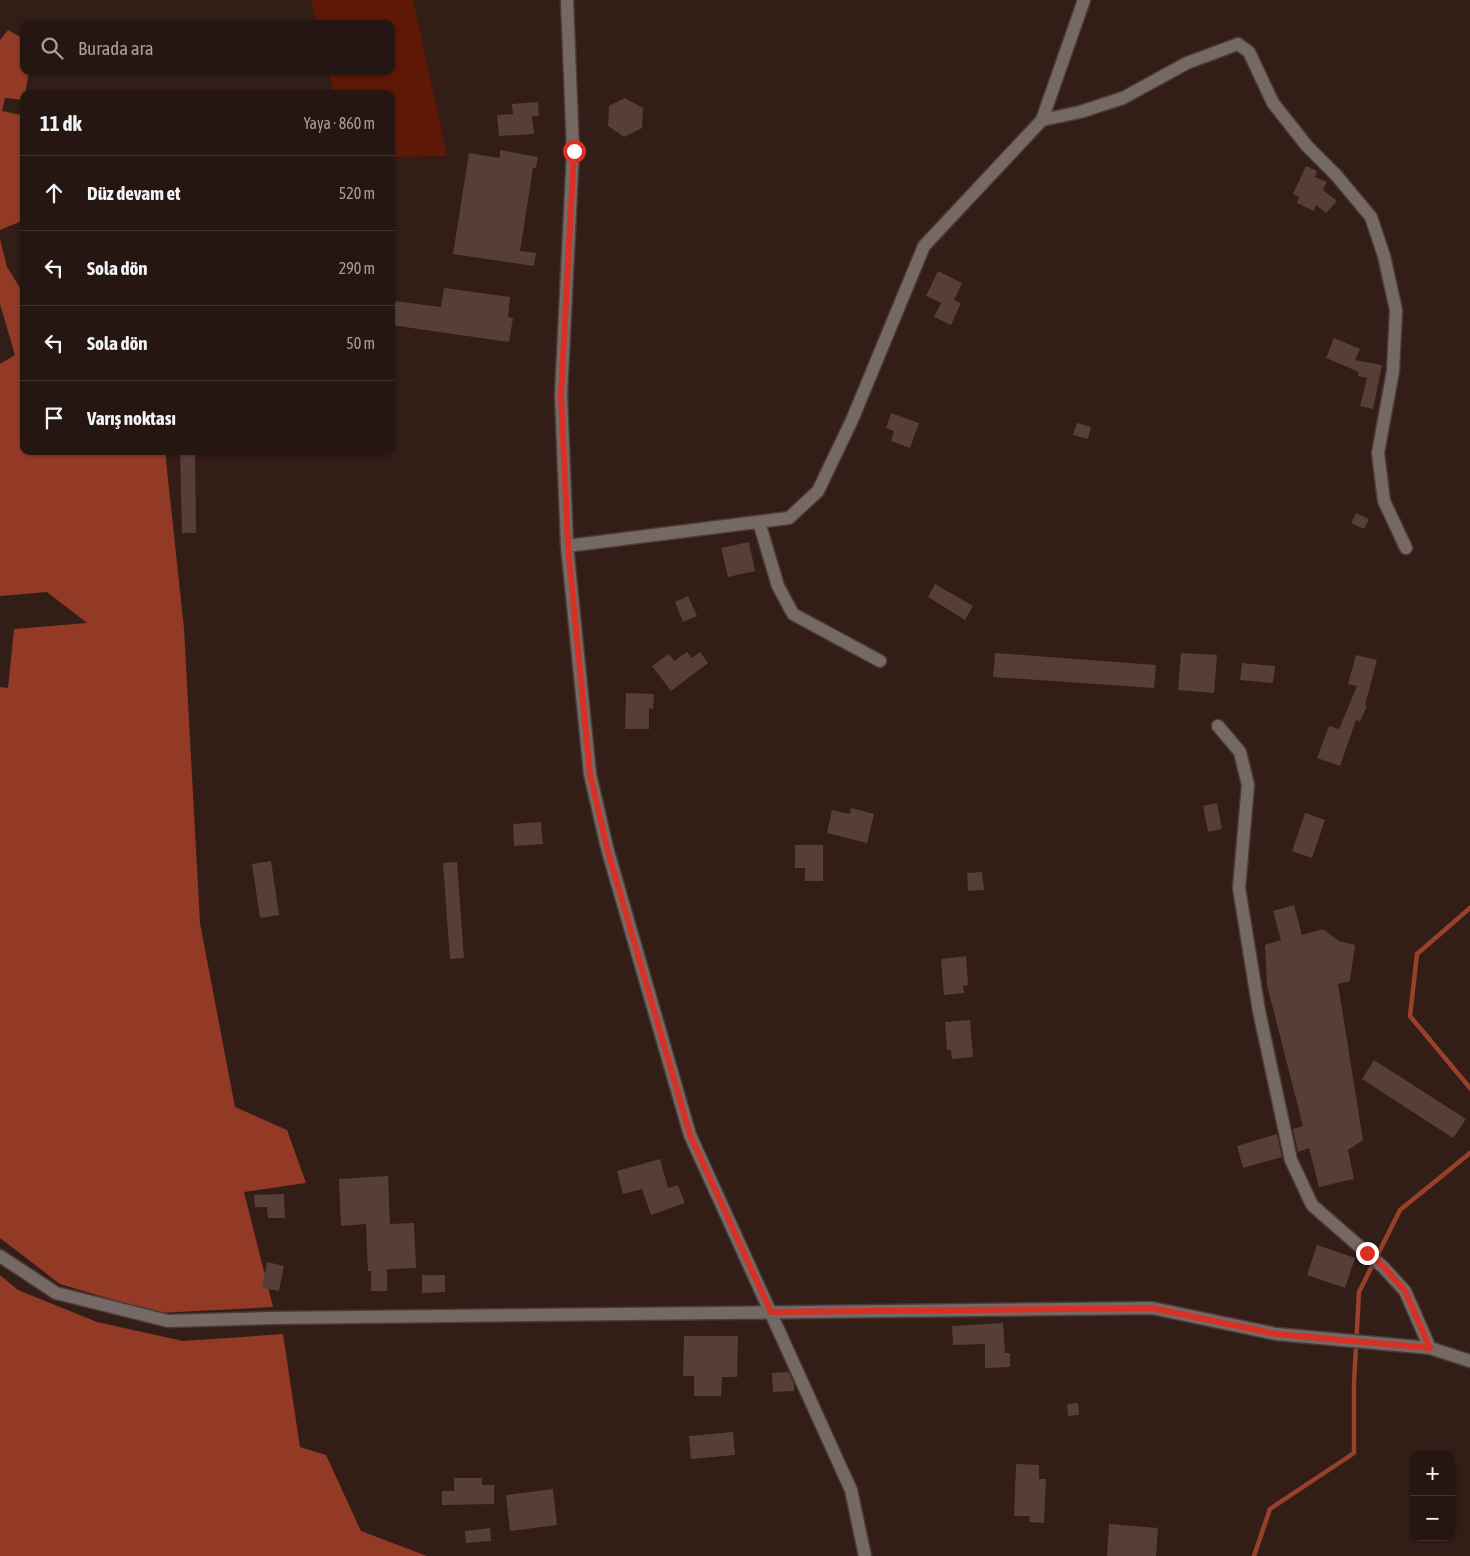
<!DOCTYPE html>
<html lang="tr">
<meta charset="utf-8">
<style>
:root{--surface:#261611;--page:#32231f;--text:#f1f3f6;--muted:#a49f9f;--line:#423531}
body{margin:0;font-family:"Asap Condensed",sans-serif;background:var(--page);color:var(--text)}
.controls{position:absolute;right:15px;bottom:15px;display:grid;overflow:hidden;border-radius:10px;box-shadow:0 1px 4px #0004}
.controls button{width:45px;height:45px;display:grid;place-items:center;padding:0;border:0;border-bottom:1px solid var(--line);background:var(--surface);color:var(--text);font:25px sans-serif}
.stop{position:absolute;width:15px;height:15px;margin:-11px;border:4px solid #d93025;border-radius:50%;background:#fff}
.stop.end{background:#d93025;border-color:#fff;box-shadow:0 1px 5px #0008}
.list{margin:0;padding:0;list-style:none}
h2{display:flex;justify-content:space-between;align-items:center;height:65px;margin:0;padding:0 20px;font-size:21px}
h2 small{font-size:16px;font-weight:400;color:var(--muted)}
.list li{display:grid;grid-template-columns:32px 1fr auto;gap:15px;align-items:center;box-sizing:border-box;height:75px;padding:0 20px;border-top:1px solid var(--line)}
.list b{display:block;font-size:19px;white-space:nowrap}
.list em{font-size:16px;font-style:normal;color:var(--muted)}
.icon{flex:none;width:28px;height:28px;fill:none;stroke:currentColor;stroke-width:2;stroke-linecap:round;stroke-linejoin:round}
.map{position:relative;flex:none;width:1470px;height:1556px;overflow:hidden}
.search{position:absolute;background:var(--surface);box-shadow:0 1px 4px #0004;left:20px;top:20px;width:375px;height:55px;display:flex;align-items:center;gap:12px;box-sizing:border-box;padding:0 18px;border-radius:10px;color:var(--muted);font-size:19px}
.panel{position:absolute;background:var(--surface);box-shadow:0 1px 4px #0004;left:20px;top:90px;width:375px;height:365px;border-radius:10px}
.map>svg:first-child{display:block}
.green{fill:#5e1806}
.forest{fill:#923a25}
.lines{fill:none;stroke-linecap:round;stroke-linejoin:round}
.stream{stroke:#99402b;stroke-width:4.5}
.building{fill:#573f38}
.minor-casing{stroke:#4e3a34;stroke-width:15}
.minor{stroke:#756965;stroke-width:12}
.route{stroke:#d93025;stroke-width:6}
</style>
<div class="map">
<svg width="1470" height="1556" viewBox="0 0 1470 1556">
<rect width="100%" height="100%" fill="#321d17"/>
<path class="green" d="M311,0H413L447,156L391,157V94H334L328,71H391V24H317Z"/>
<path class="forest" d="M8,30L24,39V71H29L24,100L5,98L2,111L21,115L24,124V220L0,230V40Z
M0,239L7,267L24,294V451H165L184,628L200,923L235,1107L287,1130L306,1183L244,1192L273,1307L158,1313L60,1284L0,1238V687L8,688L14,629L87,623L47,592L0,596V364L15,355L0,304Z
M0,1275L18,1290L97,1322L183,1341L283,1334L300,1447L326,1455L361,1531L427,1556H0Z"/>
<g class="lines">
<path class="stream" d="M1470,908L1417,954L1410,1016L1470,1088
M1254,1556L1270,1509L1354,1453V1383L1359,1292L1400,1210L1470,1153"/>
</g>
<path class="building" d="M625,98L643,108L642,128L624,137L608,126L609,106Z
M538,102L539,116H532L534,134L499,136L497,115L513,114L512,104Z
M500,150L538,157L536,168H533L520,251L536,253L534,266L453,254L469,153L500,158Z
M1306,166L1317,171L1315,177L1327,182L1323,190L1337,201L1326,213L1316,205L1314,211L1297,203L1299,197L1293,194Z
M938,271L962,283L954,300L961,303L951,325L934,317L941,303L926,296Z
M444,288L510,297L508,317L513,318L509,342L391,325L394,301L441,307Z
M1334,338L1360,349L1355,360L1382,365L1373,409L1360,406L1367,378L1358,376L1359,372L1326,358Z
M891,413L919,423L910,448L891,441L894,431L886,428Z
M1077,423L1091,427L1088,439L1073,435Z
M180,451H195L196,533H182Z
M1356,513L1369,519L1364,529L1351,523Z
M749,542L755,571L728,577L721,548Z
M935,584L973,606L965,620L928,597Z
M688,596L697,616L683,622L675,602Z
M687,652L692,658L700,652L708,663L671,691L652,666L669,654L674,661Z
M995,653L1156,665L1154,688L993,677Z
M1181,653L1217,655L1214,693L1178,690Z
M1356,655L1377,660L1365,705L1367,706L1360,721L1356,720L1340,766L1317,758L1329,726L1339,729L1357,686L1348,684Z
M1242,663L1275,666L1273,683L1240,680Z
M626,693L654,694L653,709L649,708V729H625Z
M1217,803L1222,829L1208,832L1203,806Z
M851,808L874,814L867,843L827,833L832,810L850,814Z
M1305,813L1325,820L1312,858L1292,851Z
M541,822L543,844L514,846L513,824Z
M795,845H823V881H805V868H795Z
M271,861L279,915L260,918L252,864Z
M457,862L464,958L450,959L443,863Z
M982,872L984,890L968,891L967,873Z
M1294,905L1302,935L1323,929L1339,941L1355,945L1350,981L1338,984L1363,1140L1348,1150L1354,1179L1319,1187L1309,1148L1298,1152L1293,1129L1303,1126L1267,985L1265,945L1281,940L1273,911Z
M966,956L968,985L963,986L964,993L944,995L941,959Z
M970,1020L973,1057L952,1059L951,1050H947L945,1022Z
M1374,1060L1466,1119L1453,1138L1362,1079Z
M1277,1134L1282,1157L1243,1168L1237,1146Z
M660,1159L668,1188L678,1185L685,1203L651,1215L642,1189L623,1194L617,1171Z
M388,1176L390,1224L414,1223L416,1268L389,1269L387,1270V1291H371V1271H368L366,1224L341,1226L339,1179Z
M284,1194L285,1218H268L267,1207H255L254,1195Z
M1317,1245L1355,1258L1345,1288L1307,1275Z
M267,1262L284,1266L279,1291L262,1288Z
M422,1275H445V1292L422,1293Z
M1003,1323L1005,1353H1010V1367L985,1368V1344L953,1345L952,1326Z
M684,1336H738L737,1377H722L721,1396H694V1376H683Z
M789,1372L794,1384V1391L773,1392L772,1373Z
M1078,1403L1079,1415L1068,1416L1067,1404Z
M733,1432L735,1455L691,1459L689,1436Z
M1016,1464L1039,1465V1479H1046L1044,1523L1029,1522L1030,1516H1014Z
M454,1478H482V1485H494V1504L442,1505V1491H454Z
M553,1489L557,1525L510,1531L506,1495Z
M1109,1524L1158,1528L1156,1556H1107Z
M490,1528L491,1541L466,1543L465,1531Z"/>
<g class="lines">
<defs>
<path id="minor" d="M567,0L573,151L561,395L567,546L590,774L607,848L690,1135L851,1490L865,1556
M1042,120L1080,112L1123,98L1187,63L1238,44L1249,52L1273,103L1307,146L1336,175L1371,217L1384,256L1396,310L1393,371L1378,453L1384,501L1406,548
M759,522L778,586L793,614L880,661
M567,546L789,518L818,491L852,420L924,246L1042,120L1084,0
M1218,726L1240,752L1248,785L1239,888L1259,1011L1291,1160L1312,1205L1383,1267L1405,1291L1430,1348
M0,1256L56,1293L168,1321L270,1318L1152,1308L1276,1334L1430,1348L1470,1361"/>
</defs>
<use href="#minor" class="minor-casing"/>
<use href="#minor" class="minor"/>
</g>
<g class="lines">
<path class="route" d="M574,151L561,395L568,546L590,774L607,848L690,1135L771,1312L1152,1308L1276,1334L1430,1348L1405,1291L1383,1266L1367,1253"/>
</g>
</svg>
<div class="controls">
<button>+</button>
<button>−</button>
</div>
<div class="stop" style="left:574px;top:151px"></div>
<div class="stop end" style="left:1367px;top:1253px"></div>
<div class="search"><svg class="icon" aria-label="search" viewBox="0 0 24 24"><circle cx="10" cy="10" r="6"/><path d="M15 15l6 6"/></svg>Burada ara</div>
<section class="panel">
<h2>11 dk<small>Yaya · 860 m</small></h2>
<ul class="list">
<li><svg class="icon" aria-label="ahead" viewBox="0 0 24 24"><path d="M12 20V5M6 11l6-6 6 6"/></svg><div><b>Düz devam et</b></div><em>520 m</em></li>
<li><svg class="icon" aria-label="left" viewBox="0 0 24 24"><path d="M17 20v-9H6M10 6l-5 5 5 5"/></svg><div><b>Sola dön</b></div><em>290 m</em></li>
<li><svg class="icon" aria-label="left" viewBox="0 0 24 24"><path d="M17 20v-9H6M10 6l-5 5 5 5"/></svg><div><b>Sola dön</b></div><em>50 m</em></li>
<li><svg class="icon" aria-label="arrive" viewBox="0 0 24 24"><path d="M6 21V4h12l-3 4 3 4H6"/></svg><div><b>Varış noktası</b></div></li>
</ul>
</section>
</div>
